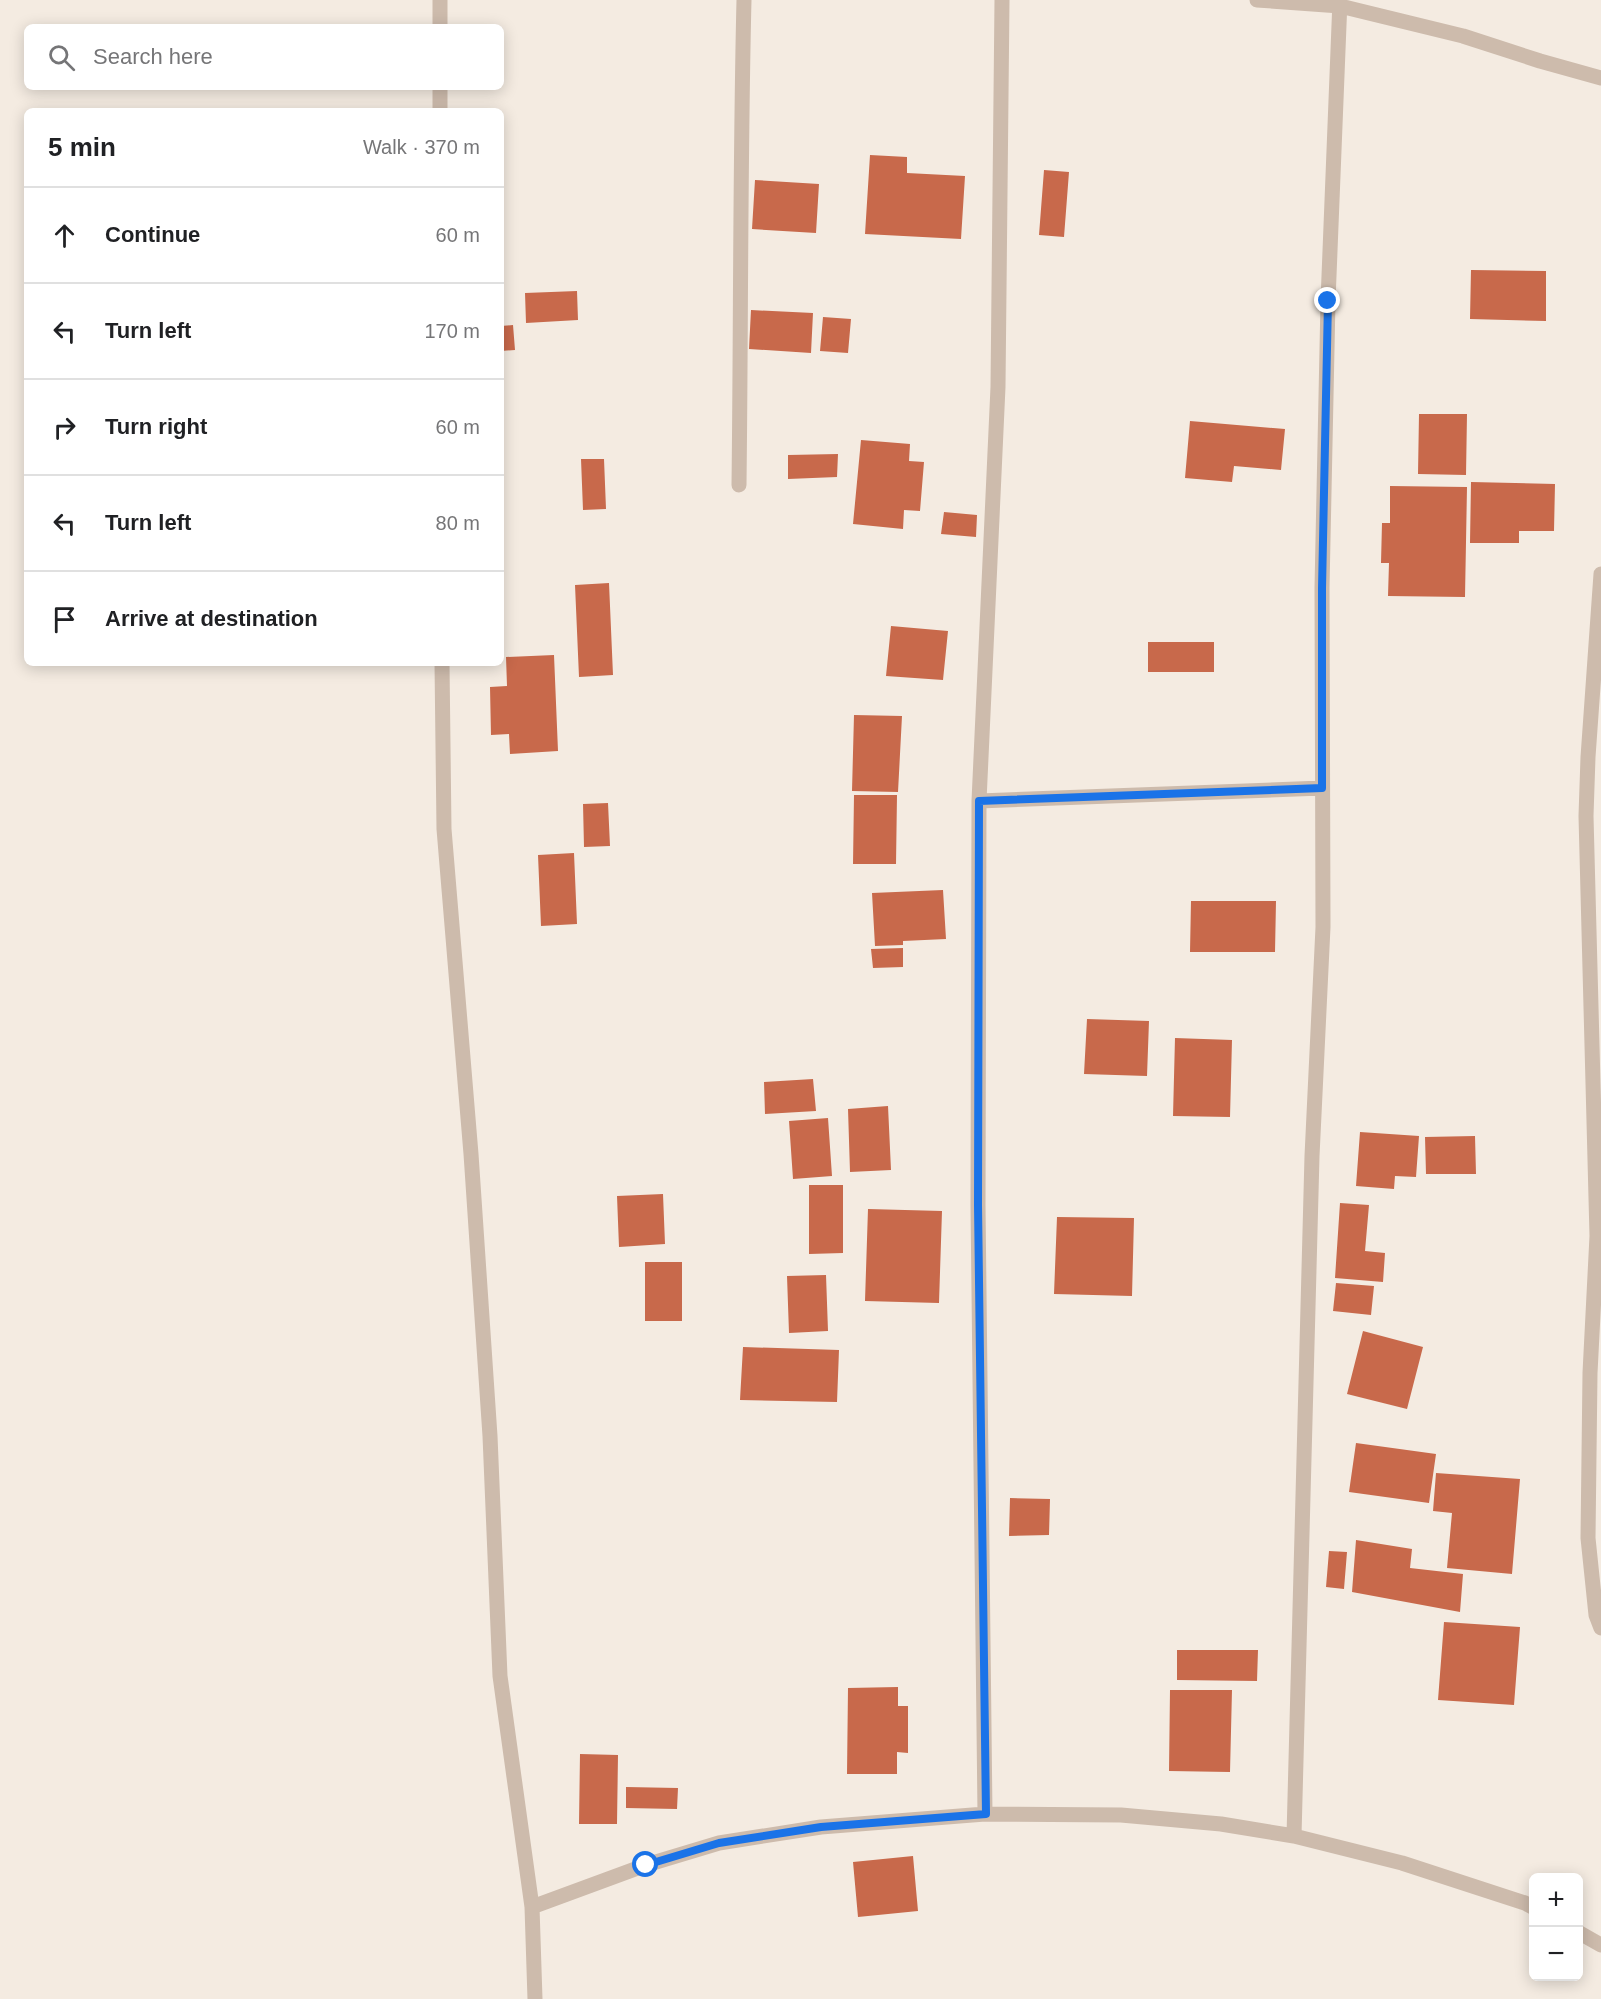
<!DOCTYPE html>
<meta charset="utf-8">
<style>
:root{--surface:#fff;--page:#f6f6f6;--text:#202124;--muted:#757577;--line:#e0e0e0}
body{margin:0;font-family:Helvetica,sans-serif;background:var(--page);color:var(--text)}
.controls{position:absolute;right:18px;bottom:18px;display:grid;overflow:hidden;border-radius:9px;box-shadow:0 3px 15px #0003}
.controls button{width:54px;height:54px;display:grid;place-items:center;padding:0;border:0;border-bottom:2px solid var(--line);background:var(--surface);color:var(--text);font:30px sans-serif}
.stop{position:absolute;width:18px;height:18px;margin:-14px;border:4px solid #1a73e8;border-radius:50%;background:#fff}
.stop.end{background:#1a73e8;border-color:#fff;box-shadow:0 2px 6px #0008}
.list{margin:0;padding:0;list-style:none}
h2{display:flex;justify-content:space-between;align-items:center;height:78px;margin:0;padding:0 24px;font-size:26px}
h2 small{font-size:20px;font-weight:400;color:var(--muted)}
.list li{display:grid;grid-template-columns:39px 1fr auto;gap:18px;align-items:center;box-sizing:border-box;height:96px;padding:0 24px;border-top:2px solid var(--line)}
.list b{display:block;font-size:22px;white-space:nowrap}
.list em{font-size:20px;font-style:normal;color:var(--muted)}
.icon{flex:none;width:33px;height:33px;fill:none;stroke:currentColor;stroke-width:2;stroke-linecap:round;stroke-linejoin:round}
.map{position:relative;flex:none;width:1601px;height:1999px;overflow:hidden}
.search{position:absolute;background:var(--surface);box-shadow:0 3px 15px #0003;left:24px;top:24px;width:480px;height:66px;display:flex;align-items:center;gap:15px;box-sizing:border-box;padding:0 21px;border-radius:9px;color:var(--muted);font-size:22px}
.panel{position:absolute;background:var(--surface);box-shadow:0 3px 15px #0003;left:24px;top:108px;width:480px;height:558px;border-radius:9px}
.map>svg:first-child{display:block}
.building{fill:#c8694b}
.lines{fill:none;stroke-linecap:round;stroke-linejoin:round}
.minor{stroke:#cdbbac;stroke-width:15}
.route{stroke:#1a73e8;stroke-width:8}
</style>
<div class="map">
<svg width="1601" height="1999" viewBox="0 0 1601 1999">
<rect width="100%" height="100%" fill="#f4ebe1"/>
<path class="building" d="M870,155L907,157V173L965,176L961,239L865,234Z
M1044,170L1069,172L1064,237L1039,235Z
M755,180L819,184L816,233L752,229Z
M1471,270L1546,271V321L1470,319Z
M577,291L578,320L526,323L525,293Z
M751,310L813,313L811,353L749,349Z
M823,317L851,319L848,353L820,351Z
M513,325L515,350L501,351V326Z
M1419,414H1467L1466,475L1418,474Z
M1190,421L1285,429L1281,470L1234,466L1232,482L1185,478Z
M861,440L910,444L909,461L924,462L920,511L904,510L903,529L853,524Z
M838,454L837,477L788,479V455Z
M581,459H604L606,509L583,510Z
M1471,482L1555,484L1554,531H1519V543H1470Z
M1390,486L1467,487L1465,597L1388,596L1389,563H1381L1382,523H1390Z
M944,512L977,515L976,537L941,534Z
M609,583L613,675L579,677L575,585Z
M891,626L948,631L943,680L886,676Z
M1148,642H1214V672H1148Z
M554,655L558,751L510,754L509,734L491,735L490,687L507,686L506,657Z
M854,715L902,716L898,792L852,791Z
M854,795H897L896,864H853Z
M608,803L610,846L584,847L583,804Z
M574,853L577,924L541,926L538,855Z
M943,890L946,939L903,941V945L875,946L872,893Z
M1191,901H1276L1275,952H1190Z
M903,948V967L873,968L871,949Z
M1087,1019L1149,1021L1147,1076L1084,1074Z
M1175,1038L1232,1040L1230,1117L1173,1116Z
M813,1079L816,1111L765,1114L764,1082Z
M888,1106L891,1170L850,1172L848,1109Z
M828,1118L832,1176L793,1179L789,1121Z
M1360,1132L1419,1136L1416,1177L1395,1176L1394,1189L1356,1186Z
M1475,1136L1476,1174H1426L1425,1137Z
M809,1185H843V1253L809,1254Z
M663,1194L665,1244L619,1247L617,1196Z
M1340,1203L1369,1205L1365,1251L1385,1253L1383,1282L1335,1278Z
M868,1209L942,1211L939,1303L865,1301Z
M1057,1217L1134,1218L1132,1296L1054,1294Z
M645,1262H682V1321H645Z
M826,1275L828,1331L789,1333L787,1276Z
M1336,1283L1374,1286L1371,1315L1333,1311Z
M1363,1331L1423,1347L1407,1409L1347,1394Z
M743,1347L839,1350L837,1402L740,1400Z
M1356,1443L1436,1454L1429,1503L1349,1492Z
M1436,1473L1520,1479L1512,1574L1447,1568L1452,1513L1433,1511Z
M1010,1498L1050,1499L1049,1535L1009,1536Z
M1356,1540L1412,1549L1410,1568L1463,1574L1460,1612L1352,1592Z
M1329,1551L1347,1552L1344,1589L1326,1587Z
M1444,1622L1520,1627L1514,1705L1438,1700Z
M1177,1650H1258L1257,1681L1177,1680Z
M898,1687V1706H908V1753L897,1752V1774H847L848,1688Z
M1170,1690H1232L1230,1772L1169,1771Z
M580,1754L618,1755L617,1824H579Z
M626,1787L678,1788L677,1809L626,1808Z
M913,1856L918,1911L858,1917L853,1862Z"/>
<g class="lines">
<path class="minor" d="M440,0V27
M1257,0L1340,6L1463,36L1540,61L1601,78
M440,87V111
M739,485C741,323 740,162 744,0
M1601,574L1588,757L1586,816L1597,1236L1590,1373L1588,1538L1596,1615L1601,1628
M442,663L444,829L471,1154L490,1436L500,1676L532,1907L535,1999
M979,801L1322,788
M985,1814L978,1205L979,801L998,387L1002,0
M1294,1836L1312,1156L1323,927L1322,588L1328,301L1340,0
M532,1907L646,1865L719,1843L821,1827L985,1814L1121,1815L1221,1824L1294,1836L1402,1863L1525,1903L1534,1908
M1578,1932L1601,1945"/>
</g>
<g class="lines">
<path class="route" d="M646,1865L719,1843L821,1827L986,1814L978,1205L979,801L1322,788V588L1328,301"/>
</g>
</svg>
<div class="controls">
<button>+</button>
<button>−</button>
</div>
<div class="stop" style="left:646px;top:1865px"></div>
<div class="stop end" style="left:1328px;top:301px"></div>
<div class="search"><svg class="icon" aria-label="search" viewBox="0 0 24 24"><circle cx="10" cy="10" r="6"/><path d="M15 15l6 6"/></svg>Search here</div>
<section class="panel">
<h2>5 min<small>Walk · 370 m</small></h2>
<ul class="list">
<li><svg class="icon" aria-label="ahead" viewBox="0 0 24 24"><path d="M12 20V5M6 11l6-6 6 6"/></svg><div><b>Continue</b></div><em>60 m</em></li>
<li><svg class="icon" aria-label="left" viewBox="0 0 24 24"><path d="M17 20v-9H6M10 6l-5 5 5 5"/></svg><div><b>Turn left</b></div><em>170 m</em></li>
<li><svg class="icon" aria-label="right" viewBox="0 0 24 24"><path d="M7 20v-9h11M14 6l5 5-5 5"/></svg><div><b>Turn right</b></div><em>60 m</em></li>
<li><svg class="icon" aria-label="left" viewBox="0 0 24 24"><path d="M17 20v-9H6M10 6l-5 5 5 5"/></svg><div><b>Turn left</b></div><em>80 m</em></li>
<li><svg class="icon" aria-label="arrive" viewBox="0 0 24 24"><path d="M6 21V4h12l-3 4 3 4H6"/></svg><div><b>Arrive at destination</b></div></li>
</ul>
</section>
</div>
